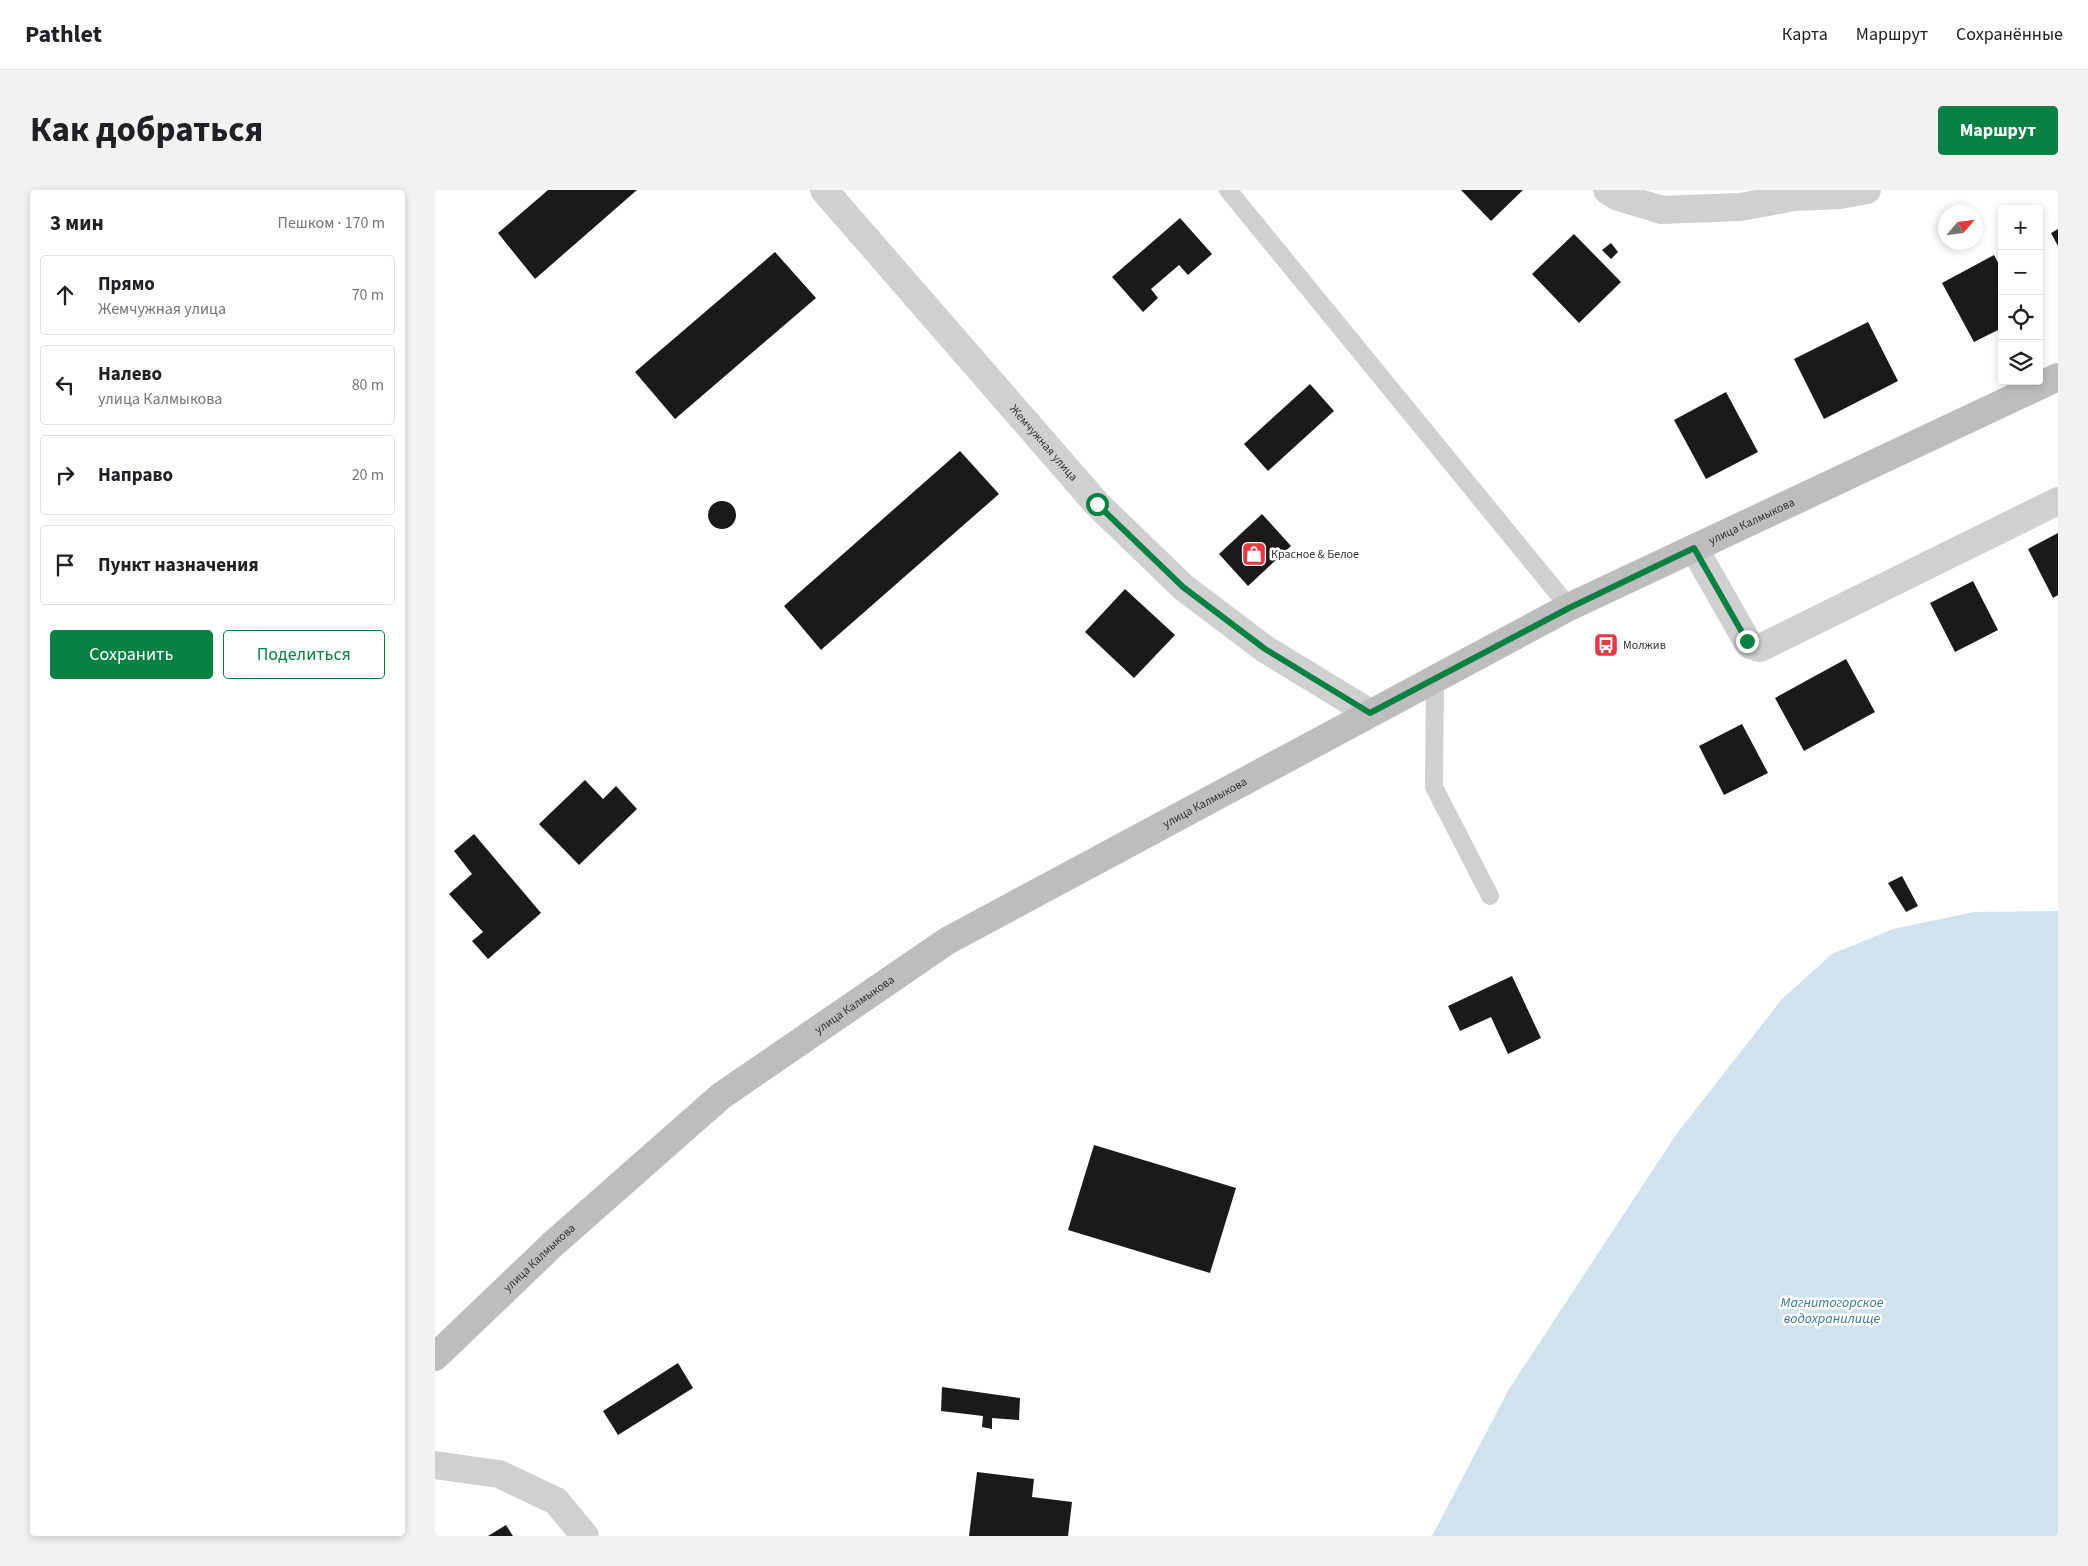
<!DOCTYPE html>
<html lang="ru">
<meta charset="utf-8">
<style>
:root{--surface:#fff;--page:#f2f2f2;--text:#202124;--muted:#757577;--line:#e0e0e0;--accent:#0b8043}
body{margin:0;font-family:"Source Sans 3",sans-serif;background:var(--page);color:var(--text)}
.controls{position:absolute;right:15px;top:15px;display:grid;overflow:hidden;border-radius:5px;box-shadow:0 2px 8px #0003}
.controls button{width:45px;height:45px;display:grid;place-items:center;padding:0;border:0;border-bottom:1px solid var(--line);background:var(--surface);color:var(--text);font:25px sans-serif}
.compass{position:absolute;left:1503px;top:15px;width:45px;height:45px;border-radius:50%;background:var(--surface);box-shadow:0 2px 8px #0003;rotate:62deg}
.stop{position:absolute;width:15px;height:15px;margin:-11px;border:4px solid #0b8043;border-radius:50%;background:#fff}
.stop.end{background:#0b8043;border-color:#fff;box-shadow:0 1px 5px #0008}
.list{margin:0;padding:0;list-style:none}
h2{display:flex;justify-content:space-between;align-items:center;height:65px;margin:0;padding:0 20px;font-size:21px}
h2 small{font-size:16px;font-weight:400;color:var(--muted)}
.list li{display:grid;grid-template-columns:32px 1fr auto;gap:15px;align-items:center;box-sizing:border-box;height:80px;margin:0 10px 10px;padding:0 10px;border:1px solid var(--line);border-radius:5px}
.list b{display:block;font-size:19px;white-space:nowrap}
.list p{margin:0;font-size:16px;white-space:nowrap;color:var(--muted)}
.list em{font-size:16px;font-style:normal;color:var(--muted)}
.actions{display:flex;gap:10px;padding:15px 20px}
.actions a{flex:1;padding:11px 0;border:1px solid var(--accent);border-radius:5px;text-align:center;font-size:18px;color:var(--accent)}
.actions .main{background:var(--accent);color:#fff}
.icon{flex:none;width:28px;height:28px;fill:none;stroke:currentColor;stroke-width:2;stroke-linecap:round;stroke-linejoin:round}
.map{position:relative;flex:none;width:1623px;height:1346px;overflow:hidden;border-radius:5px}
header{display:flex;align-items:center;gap:30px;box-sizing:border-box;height:70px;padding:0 25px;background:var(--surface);border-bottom:1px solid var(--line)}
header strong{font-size:24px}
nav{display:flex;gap:28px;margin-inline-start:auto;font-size:18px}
.intro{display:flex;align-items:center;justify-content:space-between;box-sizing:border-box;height:120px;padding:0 30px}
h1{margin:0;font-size:35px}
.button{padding:12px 22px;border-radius:5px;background:var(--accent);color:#fff;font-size:18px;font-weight:700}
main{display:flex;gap:30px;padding:0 30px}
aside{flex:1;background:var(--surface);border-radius:5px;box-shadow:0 2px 8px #0003}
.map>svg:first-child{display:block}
.water{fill:#cfe2ee}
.building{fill:#1a1a1a}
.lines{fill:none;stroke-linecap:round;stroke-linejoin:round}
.lane{stroke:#d0d0d0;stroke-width:18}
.street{stroke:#d0d0d0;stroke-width:28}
.secondary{stroke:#bdbdbd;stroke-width:28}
.route{stroke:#0b8043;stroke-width:6}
.labels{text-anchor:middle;stroke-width:5;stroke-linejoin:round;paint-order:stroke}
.street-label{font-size:12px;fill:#333;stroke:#fff}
.poi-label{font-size:12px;fill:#333;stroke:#fff;text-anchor:start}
.water-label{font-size:14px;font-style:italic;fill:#3f7597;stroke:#fff}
</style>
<header>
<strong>Pathlet</strong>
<nav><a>Карта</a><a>Маршрут</a><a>Сохранённые</a></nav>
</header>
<div class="intro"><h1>Как добраться</h1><a class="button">Маршрут</a></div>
<main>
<aside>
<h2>3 мин<small>Пешком · 170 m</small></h2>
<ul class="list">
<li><svg class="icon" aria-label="ahead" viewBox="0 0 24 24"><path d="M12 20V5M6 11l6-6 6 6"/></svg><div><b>Прямо</b><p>Жемчужная улица</p></div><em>70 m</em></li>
<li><svg class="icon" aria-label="left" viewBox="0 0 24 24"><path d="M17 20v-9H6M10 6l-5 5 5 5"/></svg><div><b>Налево</b><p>улица Калмыкова</p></div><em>80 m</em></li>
<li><svg class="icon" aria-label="right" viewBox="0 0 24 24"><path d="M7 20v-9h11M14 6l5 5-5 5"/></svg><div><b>Направо</b></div><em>20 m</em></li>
<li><svg class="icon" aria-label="arrive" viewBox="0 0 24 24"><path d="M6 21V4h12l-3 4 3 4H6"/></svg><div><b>Пункт назначения</b></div></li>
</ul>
<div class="actions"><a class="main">Сохранить</a><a>Поделиться</a></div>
</aside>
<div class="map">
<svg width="1623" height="1346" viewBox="0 0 1623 1346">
<rect width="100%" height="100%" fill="#fff"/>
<path class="water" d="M1623,721V1346H997L1074,1199L1240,946L1347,809L1397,764L1458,739L1539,722Z"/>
<path class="building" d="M113,0H202L100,89L63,43Z
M1026,0H1088L1056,31Z
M745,28L777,64L753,85L744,75L716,99L723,108L708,122L677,87Z
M1623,39V56L1616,43Z
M1139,44L1186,92L1144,133L1097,84Z
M1176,53L1183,62L1176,69L1167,60Z
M340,62L381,108L240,229L200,182Z
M1559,65L1567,80V138L1539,152L1507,93Z
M1433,132L1463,191L1389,229L1359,169Z
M875,194L899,221L833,281L809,254Z
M1291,202L1323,262L1271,289L1239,230Z
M525,261L564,304L386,460L349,416Z
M273 325a14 14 0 1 1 28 0a14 14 0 1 1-28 0Z
M827,324L856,356L813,396L784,364Z
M1623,343V405L1618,408L1593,359Z
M1538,391L1563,440L1520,462L1495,413Z
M690,399L740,445L699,488L650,442Z
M1411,469L1440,522L1369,561L1340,508Z
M1307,534L1333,583L1289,605L1264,556Z
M150,590L168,609L181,596L202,619L144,675L104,634Z
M39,644L106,723L53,769L37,751L48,742L14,704L37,684L19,661Z
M1467,686L1483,716L1471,722L1453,693Z
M1077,786L1106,848L1073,864L1056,827L1025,841L1013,816Z
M659,955L801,998L775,1083L633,1040Z
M243,1173L258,1198L183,1245L168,1221Z
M507,1197L585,1208L584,1230L557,1228V1239L547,1237L548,1226L506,1221Z
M542,1282L599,1289L597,1307L637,1312L633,1346H534Z
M71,1335L78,1346H53Z"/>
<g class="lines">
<path class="lane" d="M793,0L1134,417
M1000,488L999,597L1055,706"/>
<g class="street">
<path id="s1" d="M389,0L662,314L748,397L830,459L935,523"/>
<path d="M1172,0L1181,6L1227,20L1305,17L1360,7L1405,5L1432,0"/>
<path d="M1259,358L1312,451L1315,455L1325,458L1623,311"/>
<path d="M0,1275L64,1284L121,1311L150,1346"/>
</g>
<path class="secondary" id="s2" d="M0,1167L118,1054L286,906L512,751L1134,417L1623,187"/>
</g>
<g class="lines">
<path class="route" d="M662,314L748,397L830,459L935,523L1134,418L1259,358L1312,451"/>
</g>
<defs>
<symbol id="shop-square" viewBox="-11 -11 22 22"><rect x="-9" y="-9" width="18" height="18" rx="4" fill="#e63946" stroke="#fff"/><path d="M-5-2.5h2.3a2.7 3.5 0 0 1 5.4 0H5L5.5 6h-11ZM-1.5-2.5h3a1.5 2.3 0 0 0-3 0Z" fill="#fff"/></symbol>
<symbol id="bus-square" viewBox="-11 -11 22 22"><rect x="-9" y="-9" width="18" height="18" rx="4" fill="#e63946" stroke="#fff"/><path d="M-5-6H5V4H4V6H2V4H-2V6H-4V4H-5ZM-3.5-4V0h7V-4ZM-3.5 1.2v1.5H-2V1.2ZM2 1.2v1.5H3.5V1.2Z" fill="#fff"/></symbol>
</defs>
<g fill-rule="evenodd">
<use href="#shop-square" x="805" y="350" width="28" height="28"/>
<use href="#bus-square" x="1157" y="441" width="28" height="28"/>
</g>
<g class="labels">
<g class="street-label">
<text dy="4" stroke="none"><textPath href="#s1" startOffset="335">Жемчужная улица</textPath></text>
<text dy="4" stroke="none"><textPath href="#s2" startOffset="1569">улица Калмыкова</textPath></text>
<text dy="4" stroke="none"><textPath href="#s2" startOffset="954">улица Калмыкова</textPath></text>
<text dy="4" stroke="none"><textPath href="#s2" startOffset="549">улица Калмыкова</textPath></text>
<text dy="4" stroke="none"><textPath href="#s2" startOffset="144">улица Калмыкова</textPath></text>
</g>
<g class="poi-label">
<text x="836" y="368">Красное &amp; Белое</text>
<text x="1188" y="459">Молжив</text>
</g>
<g class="water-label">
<text x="1397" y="1117">Магнитогорское<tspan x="1397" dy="16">водохранилище</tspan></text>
</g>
</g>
</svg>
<div class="controls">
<button>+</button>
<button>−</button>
<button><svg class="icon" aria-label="locate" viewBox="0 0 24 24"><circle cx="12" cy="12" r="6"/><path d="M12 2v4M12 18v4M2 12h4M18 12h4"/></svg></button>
<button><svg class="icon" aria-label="layers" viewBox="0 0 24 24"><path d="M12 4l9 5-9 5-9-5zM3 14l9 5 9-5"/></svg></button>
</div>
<svg class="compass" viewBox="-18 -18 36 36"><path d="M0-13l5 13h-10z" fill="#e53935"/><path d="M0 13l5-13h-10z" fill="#757577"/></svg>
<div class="stop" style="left:662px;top:314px"></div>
<div class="stop end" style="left:1312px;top:451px"></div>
</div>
</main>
